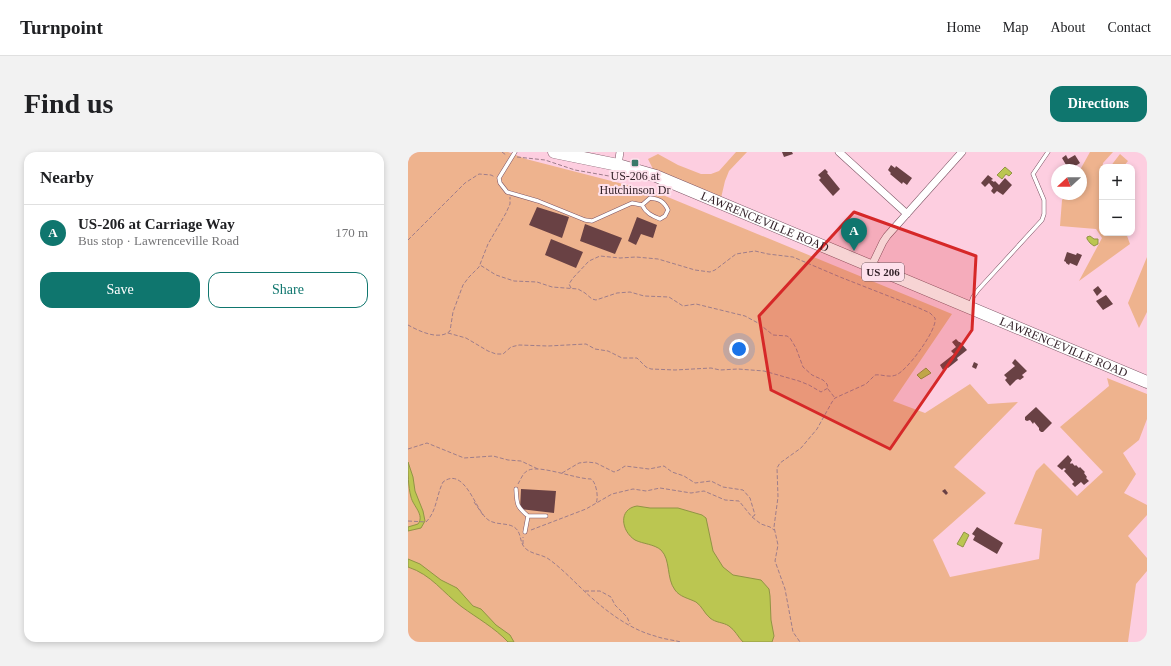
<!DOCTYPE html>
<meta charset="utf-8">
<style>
:root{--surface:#fff;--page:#f2f2f2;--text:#202124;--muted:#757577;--line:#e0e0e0;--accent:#0f766e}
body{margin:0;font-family:Georgia,serif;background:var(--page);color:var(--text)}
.controls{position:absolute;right:12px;top:12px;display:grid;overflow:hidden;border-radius:8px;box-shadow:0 2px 6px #0003}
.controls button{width:36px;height:36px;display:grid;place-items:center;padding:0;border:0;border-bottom:1px solid var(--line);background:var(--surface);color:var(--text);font:20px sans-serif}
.compass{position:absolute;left:643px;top:12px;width:36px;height:36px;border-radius:50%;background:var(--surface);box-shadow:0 2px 6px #0003;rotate:249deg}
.you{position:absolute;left:331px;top:197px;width:14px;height:14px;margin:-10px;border:3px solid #fff;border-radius:50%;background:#1a73e8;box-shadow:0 0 0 6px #1a73e833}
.badge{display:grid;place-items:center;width:26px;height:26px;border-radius:50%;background:var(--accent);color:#fff;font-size:13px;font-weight:700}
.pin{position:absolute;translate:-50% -33px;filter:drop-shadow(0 1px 2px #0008)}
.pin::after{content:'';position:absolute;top:21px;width:14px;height:12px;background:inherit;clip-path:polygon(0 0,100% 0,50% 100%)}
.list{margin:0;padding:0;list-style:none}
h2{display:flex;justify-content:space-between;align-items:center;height:52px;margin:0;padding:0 16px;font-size:17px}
h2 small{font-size:13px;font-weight:400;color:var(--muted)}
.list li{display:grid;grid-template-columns:26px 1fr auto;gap:12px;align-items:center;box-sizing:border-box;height:56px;padding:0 16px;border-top:1px solid var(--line)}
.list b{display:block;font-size:15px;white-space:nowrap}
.list p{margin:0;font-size:13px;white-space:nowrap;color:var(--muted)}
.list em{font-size:13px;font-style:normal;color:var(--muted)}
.actions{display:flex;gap:8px;padding:12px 16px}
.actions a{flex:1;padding:9px 0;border:1px solid var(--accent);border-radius:12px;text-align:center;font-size:14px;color:var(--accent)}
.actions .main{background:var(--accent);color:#fff}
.map{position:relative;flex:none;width:739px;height:490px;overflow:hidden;border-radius:12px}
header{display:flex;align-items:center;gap:24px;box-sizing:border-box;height:56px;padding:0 20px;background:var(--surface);border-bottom:1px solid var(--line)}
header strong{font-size:19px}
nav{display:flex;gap:22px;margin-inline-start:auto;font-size:14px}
.intro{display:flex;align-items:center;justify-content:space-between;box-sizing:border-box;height:96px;padding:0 24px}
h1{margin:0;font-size:28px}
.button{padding:10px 18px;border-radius:12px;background:var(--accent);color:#fff;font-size:14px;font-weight:700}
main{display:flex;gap:24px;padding:0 24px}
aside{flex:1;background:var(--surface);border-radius:12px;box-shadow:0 2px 6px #0003}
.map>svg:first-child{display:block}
.green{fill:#eeb38e}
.water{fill:#bbc651;stroke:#919444}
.building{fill:#694144}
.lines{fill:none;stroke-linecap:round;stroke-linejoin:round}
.lane-casing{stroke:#7d5565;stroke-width:4.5}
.street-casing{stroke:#7d5565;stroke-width:8}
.highway-casing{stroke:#7d5565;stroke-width:13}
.path{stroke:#9e7d8a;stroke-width:1;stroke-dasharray:4 2;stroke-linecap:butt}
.lane{stroke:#fff;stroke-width:3.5}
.street{stroke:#fff;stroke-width:7}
.highway{stroke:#fff;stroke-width:12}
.marked{fill:#d62828;fill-opacity:0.2;stroke:#d62828;stroke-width:3;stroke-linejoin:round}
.poi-dot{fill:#3a7a69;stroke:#fee1ec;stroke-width:1.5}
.labels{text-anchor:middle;stroke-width:4;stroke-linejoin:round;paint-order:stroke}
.shield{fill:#fee1ec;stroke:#6e5961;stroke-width:1}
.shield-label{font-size:11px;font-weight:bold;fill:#301f26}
.poi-label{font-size:12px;fill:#301f26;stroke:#fee1ec}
.street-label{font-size:12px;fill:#301f26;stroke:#fee1ec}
</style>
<header>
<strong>Turnpoint</strong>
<nav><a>Home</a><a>Map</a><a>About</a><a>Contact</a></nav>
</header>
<div class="intro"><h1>Find us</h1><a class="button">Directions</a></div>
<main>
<aside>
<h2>Nearby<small></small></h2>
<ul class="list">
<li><span class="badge">A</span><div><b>US-206 at Carriage Way</b><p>Bus stop · Lawrenceville Road</p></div><em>170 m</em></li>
</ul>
<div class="actions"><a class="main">Save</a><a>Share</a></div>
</aside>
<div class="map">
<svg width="739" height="490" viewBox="0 0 739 490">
<rect width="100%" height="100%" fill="#fdcee0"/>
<path class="green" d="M0,0H100L118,7L250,41L544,162L485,249L517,261L562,232L580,252L610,250L546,315L578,341L525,388L542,425L631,407L634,377L606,372L628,319L636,311L669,344L695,320L652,275L701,234L699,226L739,242V267L731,288L715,301L728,322L716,341L739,353V363L720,384L739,406V419L728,432L720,490H0Z
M328,0H339L321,19L317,29L313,46L245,17L240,7L250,2L270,13L293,22H303L311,19Z
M682,0H705L695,11L692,33L694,34V81H718L722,92L671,129L694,86L688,77L652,74L654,48L658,42H673V18H672Z
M712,2L720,9L715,15H702Z
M739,105V160L731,176L720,151Z"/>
<path class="water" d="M597,15L604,21L601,24L598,22L594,27L589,23Z
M682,84L686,87H690V92L686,94L682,91L679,87V85Z
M518,216L523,221L513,227L509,223Z
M0,310L5,325L7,339L15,359L17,369L13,376L0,379V375L10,372C17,363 5,354 3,345C0,334 0,321 0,310Z
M229,354L242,356H270L294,363L298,366L305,399L315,415L325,423L353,428L361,437L362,444L363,468L366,484L364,490H335C330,485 327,478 321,474C315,470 308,471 302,466C296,461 294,454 288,450C280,446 272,445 267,438C258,426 263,408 253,398C246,392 235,392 227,388C213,379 210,357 229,354Z
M556,380L561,383L555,395L549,392Z
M0,407L12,412L33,428L49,436L65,454L73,457L88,473L102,483L106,490H100C87,476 69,466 54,455C34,440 24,423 0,415Z"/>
<path class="building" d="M374,0H384L385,2L376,5Z
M658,3L660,7L667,3L672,11L661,18L654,6Z
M483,13L487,16L488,14L504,26L499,33L495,30L494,32L482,22L483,21L480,18Z
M417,17L420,20L419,21L432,37L425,44L411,28L413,26L410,23Z
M580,23L585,27L583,28L586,30L587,29L591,33L597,26L604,33L595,43L589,39L586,42L583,39L585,36L581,31L577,35L573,31Z
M129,55L161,65L154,86L121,73Z
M229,65L249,73L245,86L233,82L228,93L220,89Z
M177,72L214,86L207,102L172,89Z
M143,87L175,100L168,116L137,103Z
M659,100L668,103L669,101L674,103L669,114L662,111L661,113L658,111V110L656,109Z
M690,134L694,139L689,144L685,138Z
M698,143L705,152L695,158L688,149Z
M548,187L551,190H552L559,198L549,206L550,208L540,216L539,215L535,218L532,213L546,202L543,199L548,195L544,190Z
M607,207L619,219L614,223L616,225L612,228L610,227L608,228L602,234L597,228L599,226L596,223L607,214L604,211Z
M566,210L570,212L568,217L564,215Z
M628,255L644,271L635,280H633L631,278V276L626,270L625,272L622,268L619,269L617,268V265Z
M660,303L664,308L662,311L663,312L664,311L667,314L668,313L671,316L672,315L677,320L676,321L679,325L678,326L681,329L676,333L673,330L667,335L664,332L666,330L656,319L658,317L656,316L654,318L649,314Z
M113,337L148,339L146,361L112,357Z
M537,337L540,341L538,343L534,339Z
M569,375L595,391L589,402L565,388L567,384L564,382Z"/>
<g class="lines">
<defs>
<path id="lane" d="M107,0L91,26L92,31L99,40L130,49L177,68L184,69L224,51L234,53L242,46C251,47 256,49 260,58L257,64L252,67C244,64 238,61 234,53
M562,153L565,145L570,138L634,68L636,62V48L625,22L640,0
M108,337C109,352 108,354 120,364L117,380
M120,364H138"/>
<path id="street" d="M431,0L499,62
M210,13L212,0
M463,115L475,90L479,84L554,0"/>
<g id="highway">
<path id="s1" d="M146,0L210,13L248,24L739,230"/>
</g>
</defs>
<use href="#lane" class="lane-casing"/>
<use href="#street" class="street-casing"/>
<use href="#highway" class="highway-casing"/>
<path class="path" d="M94,0L98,3
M109,5L137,8L167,18L218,27L219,25
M0,88L57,31L71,22L83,23L87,25
M163,136L161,132L165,126L181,109L192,104L212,106L228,105L250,107L287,118L302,120L307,118L328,102L347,99L360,102L385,105L432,125L511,156L522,161L527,166C530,177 499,219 488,223C480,226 474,222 467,223L458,232L427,246L424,250L409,277L393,296L372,311L369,316L370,345L366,375L370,393L367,409L377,437L385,480L392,490
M0,173C11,179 31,189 42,179L45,160L55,133L61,125L71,115L80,92L98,61L102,52V45
M40,181L58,186L80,199L88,202H95L103,195L111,193L140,194L178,192L187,197L200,199L214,206H229L238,215L243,217L267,218L303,216L312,218L330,217L356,219L391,229L401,233L413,240L420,236L419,232L415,228L404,223L395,215L388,196L382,186L379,184L365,183L350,171L337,164L288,152L275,154L261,145L236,144L222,140L209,141L188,148L184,147L177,141L170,137L144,135L129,130L106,129L88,123L72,113
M420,237L427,246
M0,297L19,291L56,306L85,304L100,308L113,309L130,317
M154,321L171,311L179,310L188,311L206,320L211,318L217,314L241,317L256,314L264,320L276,324L287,331L303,329L315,335L335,338L342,346L347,363L344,365
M110,332C113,327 115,320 121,318C133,313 168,327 183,327C188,330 191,345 188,351
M66,350L75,363
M0,369L18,370C29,359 28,344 35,330C56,314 67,356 78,366C86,374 98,370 106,375C114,380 111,390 117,396C124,403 135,402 142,408C157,419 170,434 185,447C202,462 224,478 247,484C255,487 265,488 273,490
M123,378L178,357L204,342L225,337L238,339L252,336L283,341L296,339L317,348L331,349L344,365L353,372L362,375L366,378
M115,392V385
M177,439H192L203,445L207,453L219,465L222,472"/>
<use href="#lane" class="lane"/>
<use href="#street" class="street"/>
<use href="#highway" class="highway"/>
</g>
<path class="marked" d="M446,60L568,104L564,178L482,297L363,238L351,164Z"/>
<rect class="poi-dot" x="223" y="7" width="8" height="8" rx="2"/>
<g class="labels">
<rect class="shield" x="454" y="111" width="42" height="18" rx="3"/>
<g class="shield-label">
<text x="475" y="124">US 206</text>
</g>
<g class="poi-label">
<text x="227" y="28">US-206 at<tspan x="227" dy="14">Hutchinson Dr</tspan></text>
</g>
<g class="street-label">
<text dy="4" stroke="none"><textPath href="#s1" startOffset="223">LAWRENCEVILLE ROAD</textPath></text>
<text dy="4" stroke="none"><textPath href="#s1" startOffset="547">LAWRENCEVILLE ROAD</textPath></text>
</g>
</g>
</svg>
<div class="controls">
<button>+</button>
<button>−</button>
</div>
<svg class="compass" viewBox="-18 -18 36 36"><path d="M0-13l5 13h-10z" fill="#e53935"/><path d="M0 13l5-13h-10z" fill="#757577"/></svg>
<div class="you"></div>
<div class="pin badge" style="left:446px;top:99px">A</div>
</div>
</main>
